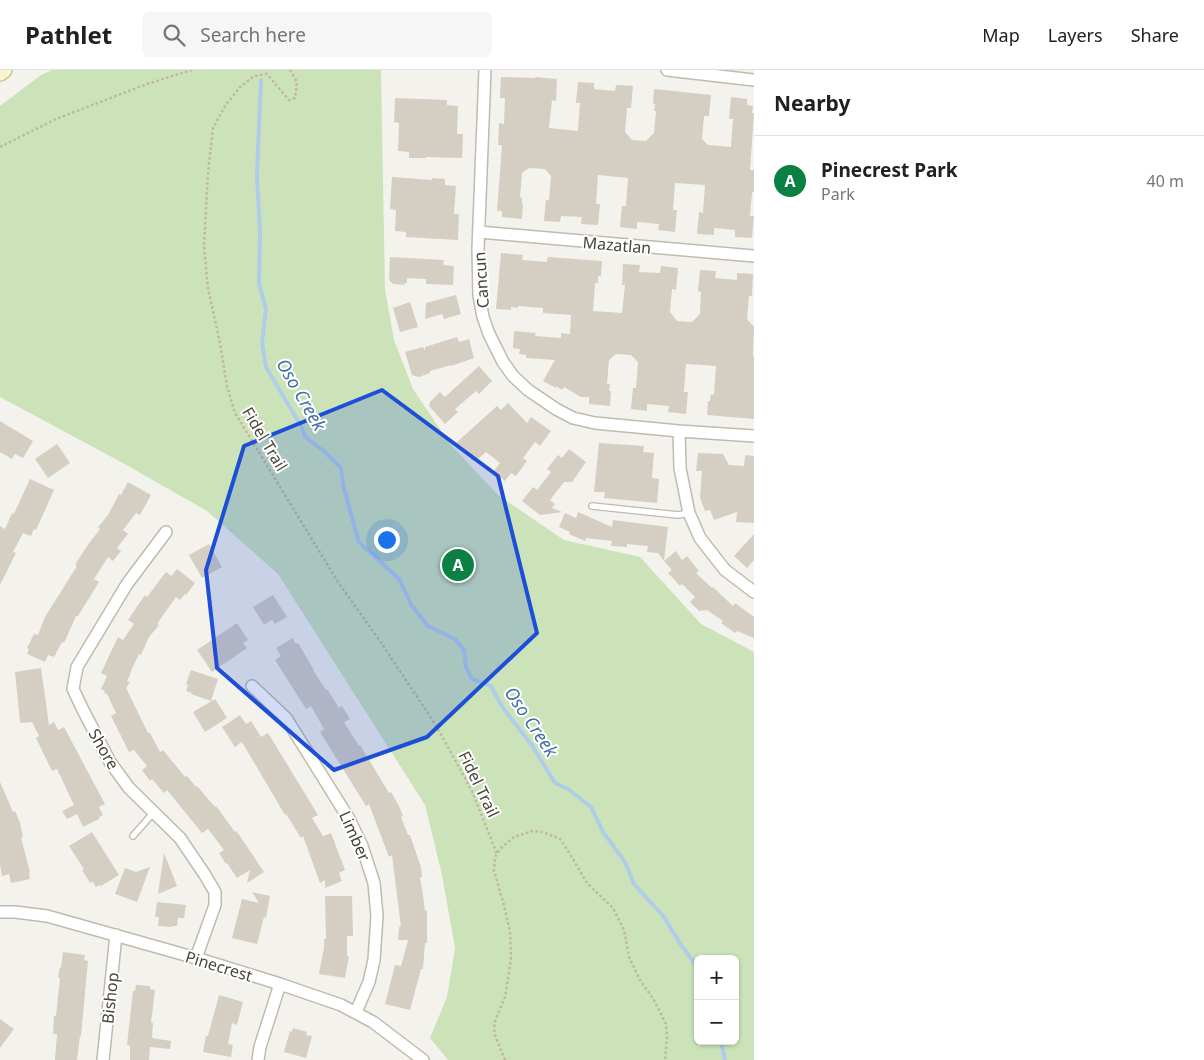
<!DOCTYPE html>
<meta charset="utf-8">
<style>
:root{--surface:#fff;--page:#f6f6f6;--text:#202124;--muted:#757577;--line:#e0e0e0;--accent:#0b8043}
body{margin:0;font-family:"Noto Sans",sans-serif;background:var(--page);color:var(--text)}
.controls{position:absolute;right:15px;bottom:15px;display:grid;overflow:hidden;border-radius:8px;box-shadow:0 1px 4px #0004}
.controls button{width:45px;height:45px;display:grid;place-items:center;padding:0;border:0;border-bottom:1px solid var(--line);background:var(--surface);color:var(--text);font:25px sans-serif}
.you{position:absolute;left:386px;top:469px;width:18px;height:18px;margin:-12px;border:4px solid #fff;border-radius:50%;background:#1a73e8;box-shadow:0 0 0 8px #1a73e833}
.badge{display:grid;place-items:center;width:32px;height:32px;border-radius:50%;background:var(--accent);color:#fff;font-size:16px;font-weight:700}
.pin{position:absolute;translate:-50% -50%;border:2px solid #fff;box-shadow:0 1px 5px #0006}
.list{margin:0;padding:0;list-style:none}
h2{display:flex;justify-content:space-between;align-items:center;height:65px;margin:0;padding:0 20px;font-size:21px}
h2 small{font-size:16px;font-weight:400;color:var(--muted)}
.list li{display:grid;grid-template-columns:32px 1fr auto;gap:15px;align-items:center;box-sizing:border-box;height:90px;padding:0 20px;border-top:1px solid var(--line)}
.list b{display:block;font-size:19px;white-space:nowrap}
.list p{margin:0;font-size:16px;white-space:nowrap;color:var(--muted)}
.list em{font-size:16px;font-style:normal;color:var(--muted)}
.icon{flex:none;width:28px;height:28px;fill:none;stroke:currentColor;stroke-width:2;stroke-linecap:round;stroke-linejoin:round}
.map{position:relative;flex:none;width:754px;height:990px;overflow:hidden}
header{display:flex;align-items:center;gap:30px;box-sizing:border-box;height:70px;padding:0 25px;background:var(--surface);border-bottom:1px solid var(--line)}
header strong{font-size:24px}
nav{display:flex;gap:28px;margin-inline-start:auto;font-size:18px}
.search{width:350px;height:45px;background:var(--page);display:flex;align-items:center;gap:12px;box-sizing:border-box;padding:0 18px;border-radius:8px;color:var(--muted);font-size:19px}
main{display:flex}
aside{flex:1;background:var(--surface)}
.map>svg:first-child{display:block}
.green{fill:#cce3b9;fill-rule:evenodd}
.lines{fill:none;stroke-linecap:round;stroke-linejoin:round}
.stream{stroke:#afcce9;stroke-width:4}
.building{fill:#d4cfc2}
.lane-casing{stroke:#bfbbaf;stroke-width:8}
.street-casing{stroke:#bfbbaf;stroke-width:14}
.secondary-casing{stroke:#cbc49e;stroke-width:18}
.path{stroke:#bfb7a2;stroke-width:2.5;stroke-dasharray:2.5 2.5;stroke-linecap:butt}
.lane{stroke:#fff;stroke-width:5.5}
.street{stroke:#fff;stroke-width:11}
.secondary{stroke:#f9f3d0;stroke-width:15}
.marked{fill:#1d4ed8;fill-opacity:0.2;stroke:#1d4ed8;stroke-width:4;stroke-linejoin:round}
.labels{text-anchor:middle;stroke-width:4;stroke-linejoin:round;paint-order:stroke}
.street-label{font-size:16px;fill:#48443a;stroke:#fff}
.water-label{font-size:18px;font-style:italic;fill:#3e71a8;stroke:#fff}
</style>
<header>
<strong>Pathlet</strong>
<div class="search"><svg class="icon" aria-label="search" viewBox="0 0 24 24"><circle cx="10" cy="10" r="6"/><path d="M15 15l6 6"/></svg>Search here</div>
<nav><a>Map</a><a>Layers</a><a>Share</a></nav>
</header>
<main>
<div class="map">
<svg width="754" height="990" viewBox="0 0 754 990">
<rect width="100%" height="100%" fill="#f4f2ec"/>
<path class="green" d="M52,0H381L385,219L394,270L413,319L450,374L498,425L564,470L640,487L701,554L754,582V990H448L430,968L447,927L455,878L442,805L425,735L278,504L207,441L121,392L0,327V36L41,5ZM698,889H735V971H698Z"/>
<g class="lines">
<path class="stream" d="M261,10L257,104L260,163L259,214L266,239L262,272L266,297L301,356L305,367L325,382L341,398L343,415L359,472L399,509L412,536L428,556L455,569L464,580L466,597L472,609L491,616L503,638L531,674L555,713L568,719L591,737L603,762L625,792L634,814L664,847L681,875L698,898
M721,971L725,990"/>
</g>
<path class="building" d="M501,7L535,8V7L557,9L556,31L552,30L549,58L578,61L580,33H576L578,12L594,13V19L615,21L616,15L633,16L631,38H627L625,62L632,70L646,71L654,63L656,41H654L655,34H653L654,19L711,25L709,46H704L702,69L708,75L731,77L733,49H729L731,27L747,29V35L753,36L752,43H754L750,100H754V121L752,123L750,146H754L752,168L735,167V160L714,158V165L697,164L699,142L703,143L705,115L675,113L673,140H677L675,162L658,160L659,154L637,152V159L620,157L622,136H626L628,108L598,105L596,134H600L598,155L581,154L582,147L561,146L560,152L544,151L546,130H549L551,106L545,99L529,98L522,103L520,127L522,128V134H523L522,149L502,147V141H497L502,75H498L499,53L504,54L505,28H500Z
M395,28L447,30V35L458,36L457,64H463L462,88L426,87V88H409V82L398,81L399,53L394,52Z
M392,107L432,110V108L445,109V115L456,116L454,144H459L458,170L406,167V162L395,161L396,140L390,139Z
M501,183L523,185L522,190L547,192L548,187L602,191L601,206H598V213H595L593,241L622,243L625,215H622L623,194L640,195L639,202L660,203L661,196L678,198L676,220L672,219L670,242L677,251L692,252L700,244L701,222L698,221L700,200L716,201L715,208L737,210V203L753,204L752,226H749L747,249L754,257L753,286H754V349L707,345L708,331H710L711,324L714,325L716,296L686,294L684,322H688L686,344L668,342L669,336L647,334V341L631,339L633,318H636L638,292L631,285L616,284L609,290L607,314H610L609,321H611L610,336L589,334V327H581L564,317L562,320L556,316V318L543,311L555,290L526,288V285L519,284L520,279L513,278L514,261L536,263L535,266L561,268V263L570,264L571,245L543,243V238L518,236V238L511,237V240L496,239Z
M390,187L444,190L443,195L454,196L453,215L426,214V209L407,208V213H404L405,215L393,214L389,210Z
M456,225L461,244L444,249L442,244L425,249L426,233Z
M410,232L418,257L400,262L393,238Z
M457,267L459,272L469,269L474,288L451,296V295L430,301V303L419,307L412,305L405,282L423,277L425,281V277Z
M479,296L492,311L479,324L476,321L455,339L458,342L445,354L429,336L430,332L440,322L445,327Z
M508,333L527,353L531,347L551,361L540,376L535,372L523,388L527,391L516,406L511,403L505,411L493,402L500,393L486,382L477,390H472L456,373L497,336L501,340Z
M0,351L33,371L23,388L15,384L12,389L0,382Z
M599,373L644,376L643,382L654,383L652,408L659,409L657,433L604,428L605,422H594Z
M57,374L70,393L48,408L35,389Z
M569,379L586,392L572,412H564L550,430L555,434L552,438L562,442L540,445L522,431L533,417L537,420L551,402L547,399L558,385L562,388Z
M698,383L723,384L729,395L744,396L745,385L754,386V453L736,452L737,442L714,450L710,440L705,441L700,427L702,401H696Z
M30,409L54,420L36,460L34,459L31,466L23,463L13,482L16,483L0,515V456L5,459L12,443L14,444Z
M128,412L151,425L140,445L136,443L123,460L128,464L117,478L121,481L113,491L108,487L94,509L99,512L78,546H76L64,573L62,572L54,587L48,585L45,592L27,584L29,579L27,578L34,564L38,565L45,547L77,496L75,495L87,476L100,459L98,457L108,445L119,424L121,425Z
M578,442L612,457L613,450L668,457L664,491L658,483L647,482L648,476L627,474V477L611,476L612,471L586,468L585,471L569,464L570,462L559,457L565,443L576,448Z
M754,464V490L747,498L734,486Z
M209,474L222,497L202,508L189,485Z
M676,481L682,490L687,486L699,501L696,503L712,518L713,517L733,536L735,533L754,547V568L737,561L735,563L721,553L723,551L707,540L699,541L690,532L695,527L682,514L680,516L668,503L672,500L664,491Z
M177,499L195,513L186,525L185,524L180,530L176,527L157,554L159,555L149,567L141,585L139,584L130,603H131L127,611L130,612L126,618L148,663H150L160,682L163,680L185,707L187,706L196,717L197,716L215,737L216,736L235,762L236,761L240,766L264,802L247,813L250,800L237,808L227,793L226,794L219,783L224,780L208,759L202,763L167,720L164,723L152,709L150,711L142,700L147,696L134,680L129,682L111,646L116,643L107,624L104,623L105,621L101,619L107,606L101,603L118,567L123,570L134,554L128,550L145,525L147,527L166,502L171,506Z
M273,525L287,547L275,554L272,550L264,555L253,537Z
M237,553L248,570L243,573L247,578L212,602L197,580Z
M293,568L296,574L298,573L314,600H313L326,620L327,619L339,638L342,636L350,649L344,652L359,676L360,675L389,723L391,722L399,736L403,746L401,747L408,765H410L421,797L422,807H420L423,826L425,841L427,840V873H425L423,899H421L410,940L385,934L395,895L401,896L408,870H398L399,857H401L392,785L389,787L369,734L366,736L320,662L324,659L311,636L306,639L275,590L281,586L276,578Z
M41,598L49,655L54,652L58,660L64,657L105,734L99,737L103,745L99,747V749L83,757L77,744L67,749L62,741L74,735L57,699L52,701L36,668L39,666L32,652L20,653L15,602Z
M191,600L218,609L211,631L191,624L192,623L186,621L188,615L186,614Z
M215,629L227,648L205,662L193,642Z
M240,645L246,654L251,651L261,667L268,663L318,745L312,748L323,766L331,763L345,800L339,803L342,811L325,818V810L320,813L303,766L301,768L286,744L285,745L242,672L235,677L222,657Z
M0,712L13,742L15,741L20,753L23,767L21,768L30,802L29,803L30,809L11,813L9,804L2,806L0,795Z
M92,762L119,805L101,816L100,815L96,817L93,812L90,813L82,800L84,799L69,776Z
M164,783L177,816L158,824Z
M150,797L137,832L115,824L125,798L136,802Z
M252,822L270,826L266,848L264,847L257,874L232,868L242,829L259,833Z
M325,826H352L353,866H347V886H349L345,908L319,904L324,877V869H326Z
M157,832L186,835L184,848H178L177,856H173L172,857L158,856L159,847H155Z
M63,882L85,885L84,890L88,891L81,966H80L77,990H55L57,964H53L54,946H56L60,908L58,907L60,897L61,898Z
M136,915L150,916V919L155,920L151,953H153L152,968L171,971L170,979L150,977L149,990H130V976L127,975L133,921H135Z
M219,925L243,932L237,955L232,953L228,974L233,975L231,987L203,982L206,966H208Z
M0,949L14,959L0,978Z
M293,958L307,962L306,965L312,966L306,988L284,982L290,961L292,962Z"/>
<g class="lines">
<defs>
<path id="lane" d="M592,436L678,445L689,443
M133,766L154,742"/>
<path id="street" d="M485,0L478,179L479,225L483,247L489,264L503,292L513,306L528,320L556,339L573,348L595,353L679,361L754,366
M667,0L754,10
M479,162L754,186
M679,361L680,398L689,443L700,468L725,500L754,522
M166,462L127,514L77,597L73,619L83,640L110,692L129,718L180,768L205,805L215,822V835L196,888
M252,616L286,648L349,749L362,776L374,813L377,846L374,890L369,912L356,942
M0,842H15L47,846L196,888L280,914L341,935L373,952L423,990
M103,990L116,865
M258,990L260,977L280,914"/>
<path id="secondary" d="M0,3L4,0"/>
</defs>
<use href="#lane" class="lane-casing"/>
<use href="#street" class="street-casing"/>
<use href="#secondary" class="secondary-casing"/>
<path class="path" d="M290,0L297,12L295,28L289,30L267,4L254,6L240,17L225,36L213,58L208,103L204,176L208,218L220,273L227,316L235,343L338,512L382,574L437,657L472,721L497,784
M0,77L56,49L147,14L192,0
M505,990L495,965L494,959L495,951L505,927L508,909L511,888L510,862L504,835L494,801L495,787L500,779L514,767L533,761L543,762L560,769L570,784L587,813L613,838L624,860L629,887L640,910L654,930L666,954L667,967L665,990"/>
<use href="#lane" class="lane"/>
<use href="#street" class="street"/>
<use href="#secondary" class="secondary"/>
</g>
<path class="marked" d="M382,320L498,406L537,563L427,667L334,700L217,598L206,500L244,376Z"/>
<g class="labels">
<g class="street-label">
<text transform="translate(617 175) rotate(5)" y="6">Mazatlan</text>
<text transform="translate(481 210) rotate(-94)" y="6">Cancun</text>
<text transform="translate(265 369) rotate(59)" y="6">Fidel Trail</text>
<text transform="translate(104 679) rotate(60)" y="6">Shore</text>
<text transform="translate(479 714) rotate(64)" y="6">Fidel Trail</text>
<text transform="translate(355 766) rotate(66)" y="6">Limber</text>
<text transform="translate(219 896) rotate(17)" y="6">Pinecrest</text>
<text transform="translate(110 928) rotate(-84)" y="6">Bishop</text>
</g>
<g class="water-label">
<text transform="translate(301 325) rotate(60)" y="6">Oso Creek</text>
<text transform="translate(531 652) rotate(56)" y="6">Oso Creek</text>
</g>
</g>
</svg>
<div class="controls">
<button>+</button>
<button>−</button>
</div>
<div class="you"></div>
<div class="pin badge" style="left:458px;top:495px">A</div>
</div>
<aside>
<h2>Nearby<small></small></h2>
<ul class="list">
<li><span class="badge">A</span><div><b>Pinecrest Park</b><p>Park</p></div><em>40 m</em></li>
</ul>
</aside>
</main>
